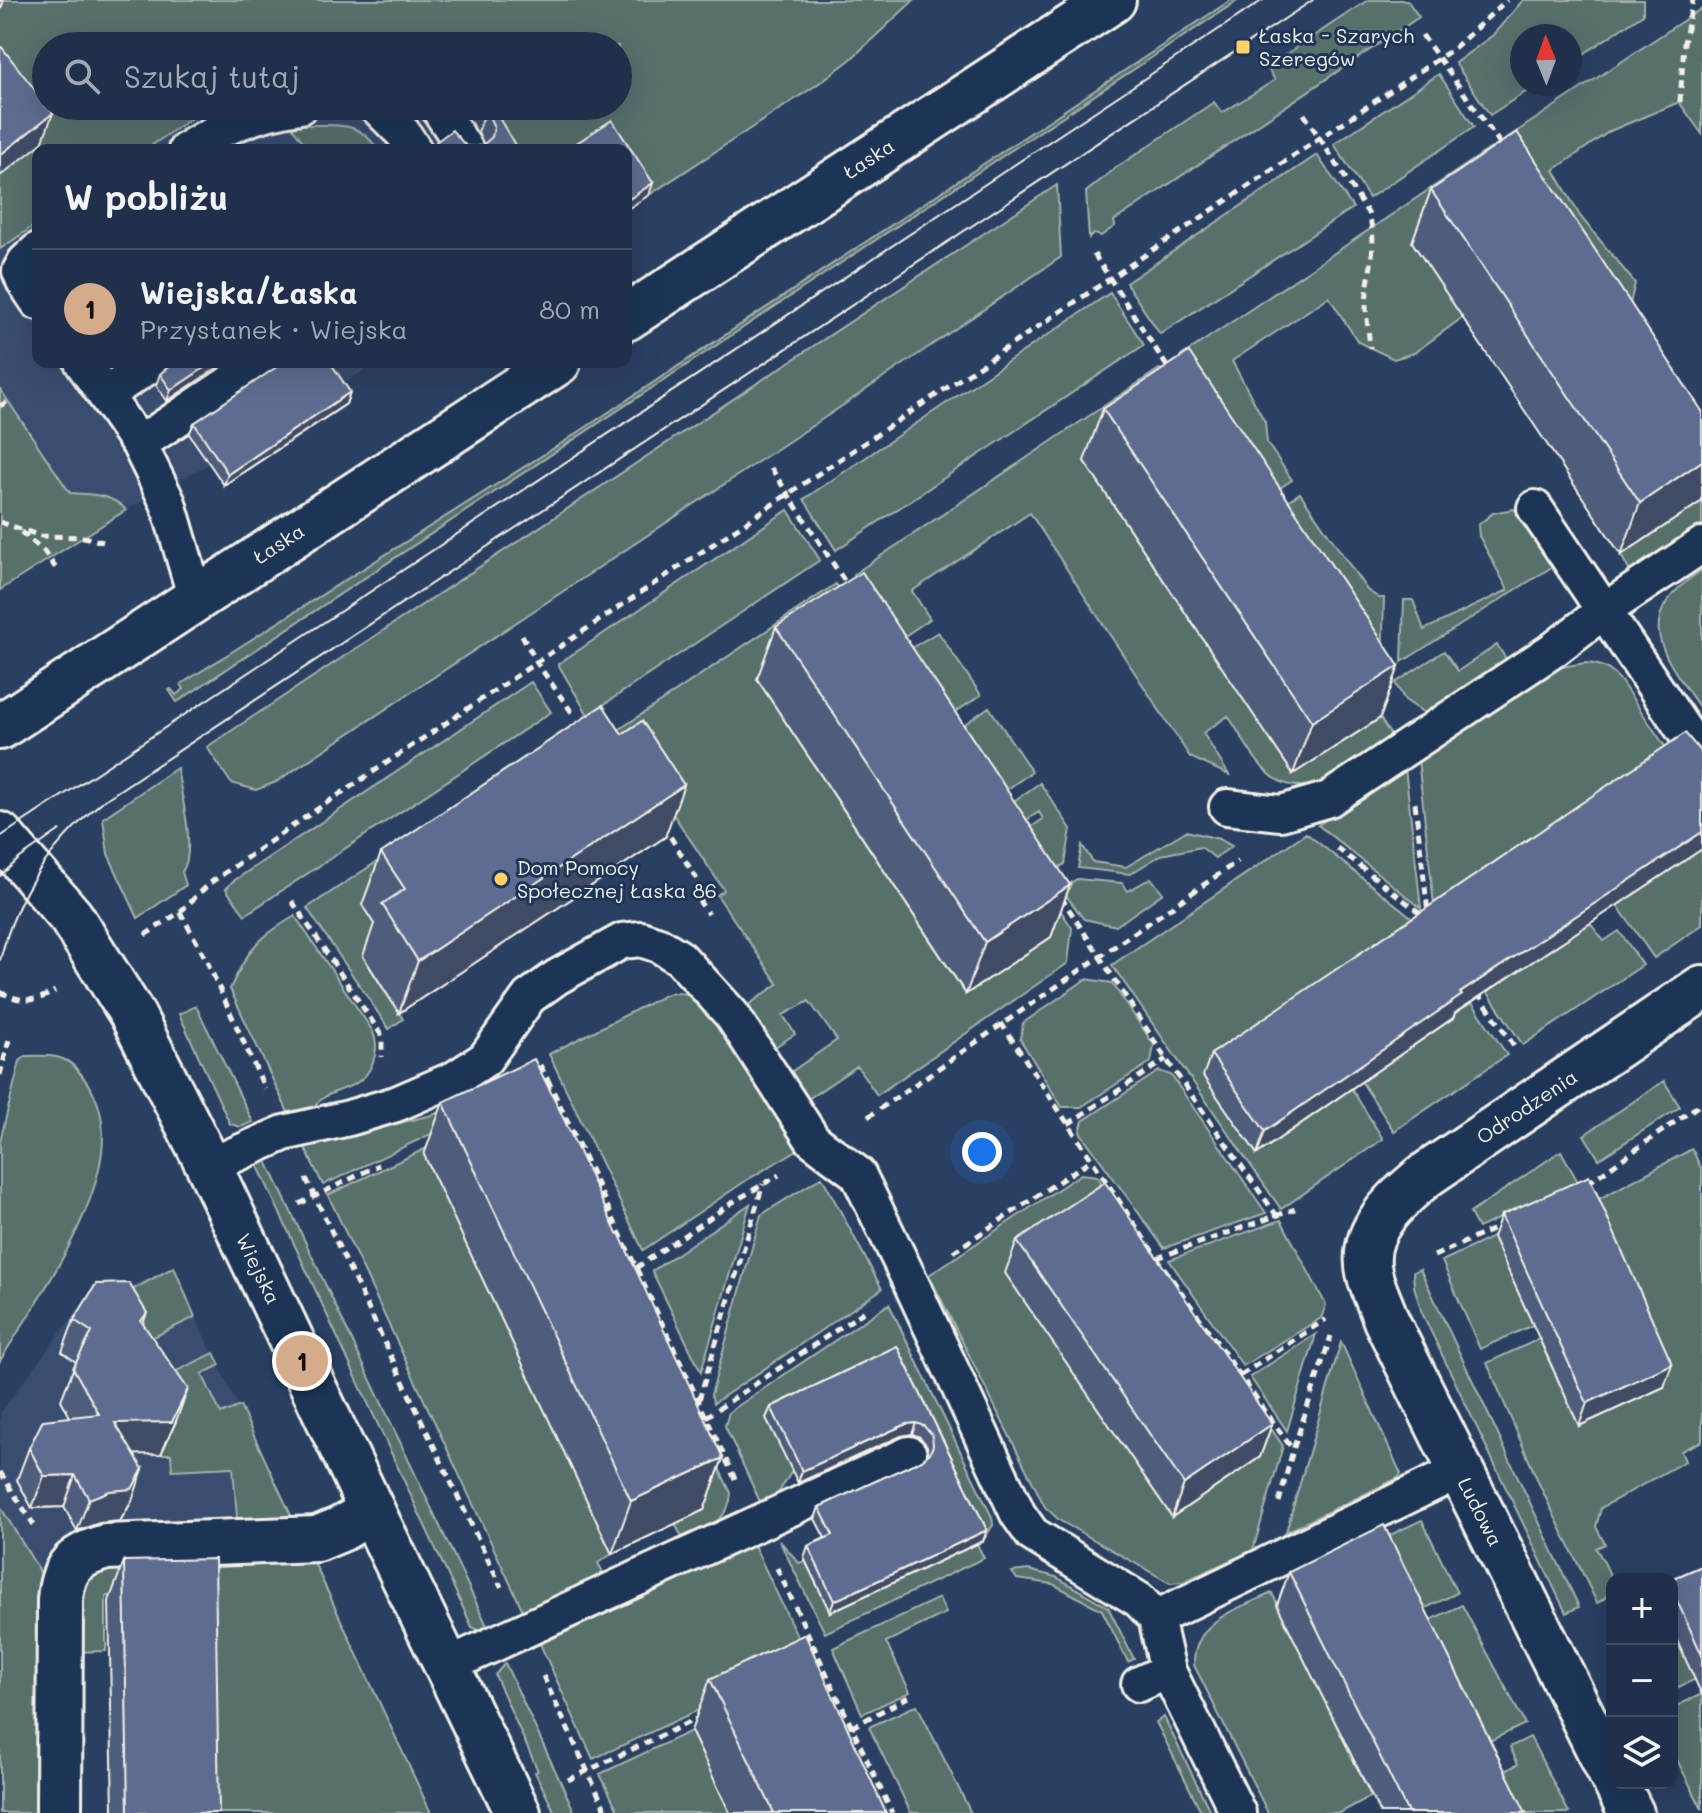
<!DOCTYPE html>
<html lang="pl">
<meta charset="utf-8">
<style>
:root{--surface:#20304a;--page:#283851;--text:#f1f3f6;--muted:#a2a9b5;--line:#3d4b62;--accent:#d6ab8b}
body{margin:0;font-family:Mali,sans-serif;background:var(--page);color:var(--text)}
.controls{position:absolute;right:24px;bottom:24px;display:grid;overflow:hidden;border-radius:16px;box-shadow:0 8px 32px #0002}
.controls button{width:72px;height:72px;display:grid;place-items:center;padding:0;border:0;border-bottom:2px solid var(--line);background:var(--surface);color:var(--text);font:40px sans-serif}
.compass{position:absolute;left:1510px;top:24px;width:72px;height:72px;border-radius:50%;background:var(--surface);box-shadow:0 8px 32px #0002;rotate:359deg}
.you{position:absolute;left:982px;top:1152px;width:28px;height:28px;margin:-20px;border:6px solid #fff;border-radius:50%;background:#1a73e8;box-shadow:0 0 0 12px #1a73e833}
.badge{display:grid;place-items:center;width:52px;height:52px;border-radius:50%;background:var(--accent);color:#111;font-size:26px;font-weight:700}
.pin{position:absolute;translate:-50% -50%;border:4px solid #fff;box-shadow:0 2px 8px #0006}
.list{margin:0;padding:0;list-style:none}
h2{display:flex;justify-content:space-between;align-items:center;height:104px;margin:0;padding:0 32px;font-size:34px}
h2 small{font-size:26px;font-weight:400;color:var(--muted)}
.list li{display:grid;grid-template-columns:52px 1fr auto;gap:24px;align-items:center;box-sizing:border-box;height:120px;padding:0 32px;border-top:2px solid var(--line)}
.list b{display:block;font-size:30px;white-space:nowrap}
.list p{margin:0;font-size:26px;white-space:nowrap;color:var(--muted)}
.list em{font-size:26px;font-style:normal;color:var(--muted)}
.icon{flex:none;width:44px;height:44px;fill:none;stroke:currentColor;stroke-width:2;stroke-linecap:round;stroke-linejoin:round}
.map{position:relative;flex:none;width:1702px;height:1813px;overflow:hidden}
.search{position:absolute;background:var(--surface);box-shadow:0 8px 32px #0002;left:32px;top:32px;width:600px;height:88px;display:flex;align-items:center;gap:20px;box-sizing:border-box;padding:0 28px;border-radius:44px;color:var(--muted);font-size:30px}
.panel{position:absolute;background:var(--surface);box-shadow:0 8px 32px #0002;left:32px;top:144px;width:600px;height:224px;border-radius:16px}
.map>svg:first-child{display:block}
.built{fill:#394d70}
.green{fill:#566f6c;stroke:#a5b0aa;stroke-width:2}
.lines{fill:none;stroke-linecap:round;stroke-linejoin:round}
.lane-casing{stroke:#f4f1e8;stroke-width:40}
.street-casing{stroke:#f4f1e8;stroke-width:50}
.secondary-casing{stroke:#f4f1e8;stroke-width:50}
.path{stroke:#f4f1e8;stroke-width:5;stroke-dasharray:8 6;stroke-linecap:butt}
.lane{stroke:#1d3557;stroke-width:34}
.street{stroke:#1d3557;stroke-width:44}
.secondary{stroke:#1d3557;stroke-width:44}
.tram{stroke:#f4f1e8;stroke-width:2}
.wall{fill:#505d7c;stroke:#f4f1e8;stroke-width:2}
.shaded-wall{fill:#414c65;stroke:#f4f1e8;stroke-width:2}
.building{fill:#5d6c90;stroke:#f4f1e8;stroke-width:2}
.poi-dot{fill:#ffd166;stroke:#1d3557;stroke-width:3}
.labels{text-anchor:middle;stroke-width:6;stroke-linejoin:round;paint-order:stroke}
.poi-label{font-size:20px;fill:#f4f1e8;stroke:#1d3557;text-anchor:start}
.street-label{font-size:20px;fill:#f4f1e8;stroke:#1d3557}
</style>
<div class="map">
<svg width="1702" height="1813" viewBox="0 0 1702 1813">
<rect width="100%" height="100%" fill="#2a4062"/>
<filter id="ink" filterUnits="userSpaceOnUse"><feTurbulence type="fractalNoise" baseFrequency=".0125" numOctaves="2"/><feDisplacementMap in="SourceGraphic" scale="16" xChannelSelector="R" yChannelSelector="G"/><feConvolveMatrix kernelMatrix="1 2 1 2 8 2 1 2 1" color-interpolation-filters="sRGB"/></filter>
<g filter="url(#ink)">
<path class="built" d="M164,106H492L513,150H109Z
M38,207V362H379L214,461L89,531L0,393V237Z
M174,1267L195,1317L296,1526L43,1577L0,1506V1413L78,1309Z"/>
<path class="green" d="M0,0H914L850,60L815,86L649,195L626,160V150H501L475,106H618V46H46V106H209L145,150H38V223L0,249Z
M1231,0L1237,1L177,702L169,690L171,689L176,695L184,689L181,684L565,441Z
M1368,0H1407L1419,17L1114,221L1115,226L1101,236L1094,234L1089,238L1086,192L1117,167L1214,102L1222,113L1275,80L1267,67Z
M1523,0H1643V14L1570,63V36H1522V84H1538L1490,115L1455,63L1493,35Z
M1702,8V134L1679,102L1610,131L1554,170L1580,216L1635,283L1629,308L1632,328L1507,138Z
M1439,74L1474,127L1369,198L1334,144Z
M303,125C336,126 358,119 378,150H303L307,147L292,127Z
M1491,148L1531,204L1463,317L1414,353L1394,359L1358,342L1329,297L1232,361L1265,422L1267,443L1292,480L1269,495L1181,364V356Z
M1317,155L1353,208L1160,334L1126,283Z
M1057,185L1061,257L839,408L276,782L256,790L231,783L207,747Z
M1110,293L1144,345L836,550L804,499Z
M1159,369L1167,372L1084,461L1293,773L1380,718L1393,739C1360,762 1307,810 1267,772C1251,757 1240,733 1228,716L1203,733L1229,775L1190,757L1030,513L912,591L930,619L897,641L854,574Z
M0,389L70,493C90,495 111,493 126,510L0,590Z
M1300,493L1367,590L1379,598H1384L1382,665L1278,508Z
M1702,501V532L1642,568L1630,572L1621,555Z
M1513,509L1524,515L1555,565L1402,662L1404,600H1413L1424,630L1508,590L1479,536L1478,525L1493,513Z
M788,510L820,560L588,715L558,664Z
M1702,570V711C1663,654 1628,618 1702,570Z
M836,584L875,642L757,679L965,993L1049,893L1072,928L1068,963L877,1095L857,1066L805,1101L788,1074L837,1040L809,1001L783,1015L795,1034L772,1049L744,1008L778,984L717,895L724,890L617,731Z
M938,632L981,695L948,717L905,652Z
M1497,645L1508,662L1429,716L1405,700L1395,683L1444,651L1458,671Z
M1585,663C1601,664 1609,668 1620,680L1702,801L1514,973L1590,923L1604,941L1619,931L1643,965L1523,1045L1435,914L1418,759L1556,668Z
M531,682L551,712L245,915L226,889L232,882Z
M989,707L1032,772L1000,794L958,729Z
M538,755L386,941L363,957L403,1019L389,1029L307,908Z
M177,768C181,795 197,850 182,872L186,885L138,918L108,854L103,818Z
M1405,768L1421,908L1318,825Z
M1040,783L1071,829L1065,864L1052,871L1026,831L1043,819L1039,812L1020,824L1008,805Z
M1186,831L1219,839L1232,846L1215,858L1201,847L1161,855L1130,874L1078,868L1082,845L1093,862L1126,867Z
M1306,833L1420,924L1507,1055L1394,1131L1361,1081L1351,1088L1383,1139L1281,1209L1112,965Z
M1702,848V925L1654,958L1617,905Z
M1151,878L1163,893L1116,926L1084,919L1061,889L1077,879L1122,883L1128,891Z
M295,916L372,1030C376,1039 377,1045 375,1055C365,1097 332,1082 314,1107L288,1112L230,989C249,948 256,939 295,916Z
M1086,979L1112,983L1154,1045L1151,1062L1081,1107H1062L1020,1039L1023,1023Z
M677,993L690,994L707,1006L799,1149L747,1180L643,1250L549,1054L667,994Z
M196,1006L253,1122L241,1127L230,1124L179,1014Z
M26,1056C62,1055 71,1056 91,1089C137,1165 39,1296 0,1361V1141L20,1061Z
M1159,1071L1171,1075L1266,1213L1164,1248L1080,1132L1083,1121Z
M1664,1081L1680,1107L1599,1159L1584,1135Z
M537,1084L323,1185L304,1146L428,1116Z
M513,1107L425,1155L612,1554L598,1563L606,1578L525,1615L328,1195Z
M1692,1149L1702,1170V1441L1681,1451L1685,1461L1601,1508L1596,1527L1605,1544L1596,1548C1607,1568 1624,1590 1597,1603L1541,1488L1487,1363L1539,1339L1579,1426L1584,1207Z
M1561,1151L1578,1182L1478,1228L1470,1213Z
M265,1157L489,1630L480,1631L472,1627L256,1162Z
M1081,1174L1097,1176L1283,1446L1253,1550L1183,1582L1170,1583L1059,1520L1045,1507L929,1275Z
M822,1177L882,1289L714,1403L711,1395L761,1215Z
M750,1204L701,1372L652,1271Z
M1281,1220L1326,1305L1321,1318L1243,1366L1169,1260Z
M1493,1237L1533,1325L1480,1349L1442,1261Z
M174,1267L195,1317L135,1346L84,1316Z
M1420,1269L1579,1607L1566,1613L1422,1313L1414,1286L1413,1272Z
M889,1304L992,1517L993,1525L983,1541L893,1358L792,1471L777,1495L761,1504L725,1426L729,1412Z
M1316,1334L1287,1431L1250,1377Z
M1341,1342L1401,1474L1398,1478L1286,1532Z
M214,1353L220,1365L202,1374L221,1414L240,1406L296,1526L238,1529L233,1467L172,1470L171,1454H161L176,1421L164,1377Z
M713,1456L731,1493C730,1520 705,1530 684,1541L675,1524L704,1510Z
M0,1506L43,1577L42,1813H0Z
M1422,1520L1457,1593L1409,1616L1375,1542Z
M779,1540L799,1563L805,1561L830,1612L977,1544L984,1558L825,1633Z
M752,1541L808,1659L593,1759L540,1644Z
M311,1556L431,1813H211L206,1595L106,1596V1651L72,1652V1606L97,1563Z
M1028,1570L1056,1577L1108,1607L1134,1659L1128,1662L1102,1610L1053,1584L1017,1579L1012,1572Z
M1272,1593L1371,1796L1340,1813H1268L1194,1665C1193,1620 1238,1609 1272,1593Z
M939,1598L946,1613L886,1642L910,1692L862,1714L833,1648Z
M1462,1605L1525,1724L1475,1748L1415,1627Z
M1672,1629L1696,1679L1672,1690Z
M505,1663L575,1813H555L535,1772L538,1771L495,1675Z
M1702,1694V1809L1672,1750V1708Z
M917,1705L971,1813H911L869,1727Z
M1164,1717L1211,1813H1202L1156,1722Z
M691,1731L730,1813H619L600,1774Z
M1530,1737L1569,1813H1511L1505,1771L1518,1764L1510,1747Z"/>
<g class="lines">
<defs>
<path id="lane" d="M376,106L403,133L414,150
M437,106L466,150
M186,150C222,126 258,112 300,106
M38,250L25,262L20,271L24,281L38,302
M82,362L139,444
M106,394L155,362
M1535,508L1702,757
M196,599L168,503L139,444L262,362
M1227,807L1281,813L1329,799L1553,650L1605,610L1702,545
M209,1166L284,1133L349,1118L396,1104L456,1078L485,1059L529,997L557,977L622,941L641,939L659,945L680,958L732,1015L813,1140L858,1174L910,1281L1018,1514L1032,1534L1139,1600L1156,1618L1168,1671L1238,1813
M1156,1618L1459,1471
M448,1665L909,1454
M1139,1684L1168,1671"/>
<path id="street" d="M1612,1776L1386,1320C1381,1305 1372,1288 1369,1272C1360,1230 1397,1199 1426,1175L1702,988
M1616,1783L1631,1813
M59,1813L60,1600C63,1566 74,1556 106,1547L317,1539L341,1529L372,1511"/>
<path id="secondary" d="M626,318L1113,0
M0,727L558,362
M0,835L71,917L132,1014L209,1166L372,1511L518,1813"/>
</defs>
<use href="#lane" class="lane-casing"/>
<use href="#street" class="street-casing"/>
<use href="#secondary" class="secondary-casing"/>
<path class="path" d="M1422,35L1502,146
M1680,102L1684,43L1693,0
M1304,114L1368,213C1380,245 1366,276 1366,309C1367,322 1369,335 1370,348
M1094,254L1170,371
M0,406L8,401
M771,468L847,585
M0,522L41,536L84,537L103,542
M21,532L44,551L57,570
M522,635L537,663L573,714
M1415,803L1428,912
M663,825L698,881L700,902L708,914
M1337,848L1424,916
M1061,897L1166,1059L1277,1216
M292,901L382,1036V1057
M180,912L205,957L265,1089
M145,935L180,912L210,883L313,812L1453,49L1507,0
M0,992C21,1002 35,1003 55,991
M1478,993L1515,1047
M1001,1023L1157,1258L1293,1450
M540,1065L551,1086
M0,1075L9,1040
M544,1089L551,1086L735,1479
M868,1117L1238,861
M1068,1124L1166,1059
M306,1178L501,1587
M1588,1183L1702,1103
M299,1204L379,1165
M953,1252L1091,1160
M1434,1256L1501,1226
M1157,1258L1295,1209
M636,1268L733,1202L779,1175
M1241,1375L1326,1319
M699,1400L763,1184
M706,1417L868,1309
M0,1472L34,1525
M1279,1502L1293,1450L1331,1336
M777,1568L892,1813
M543,1676L607,1813
M852,1727L912,1695
M568,1780L700,1717"/>
<use href="#lane" class="lane"/>
<use href="#street" class="street"/>
<use href="#secondary" class="secondary"/>
<path class="tram" d="M0,837L1263,0
M0,876L20,858L60,830
M0,960C18,891 49,847 103,801L1313,0"/>
</g>
<path class="wall" d="M486,110L518,150L432,145L466,146L476,147L484,145L478,132Z
M1431,190L1702,411V501L1621,555L1412,242Z
M174,362H226L167,401L156,385L160,374Z
M350,392L346,404L224,485L189,434L194,423Z
M1103,409L1399,666L1380,718L1293,774L1084,461Z
M776,627L1070,885L1051,937L966,994L757,679Z
M1702,753V849L1455,1013L1453,1018L1257,1154L1203,1076L1211,1054Z
M665,837L399,1013L363,956L374,924L362,905L381,853Z
M443,1102L617,1234L723,1458L704,1510L612,1554L424,1155Z
M1501,1215L1664,1387L1579,1426L1493,1237Z
M1017,1241L1272,1424L1260,1457L1172,1517L1005,1273Z
M147,1313L143,1324L176,1421L161,1454H134L132,1501L120,1521L99,1523L77,1531L64,1507L32,1508L17,1480L29,1448L70,1417L61,1400L76,1362L62,1352L74,1320Z
M897,1346L987,1530L983,1541L830,1612L804,1558L808,1546L825,1538L815,1519L819,1507L922,1460L928,1455L927,1446L920,1437L912,1434L901,1436L798,1483L766,1418L771,1407Z
M124,1561L219,1813H113L109,1601Z
M1702,1566V1695L1672,1630V1579Z
M1289,1572L1526,1813H1380L1277,1605Z
M710,1679L886,1813H730L691,1731Z"/>
<path class="shaded-wall" d="M0,0H4L0,12Z
M53,113L42,143L0,176V155Z
M653,183L649,195L626,210V201Z
M213,362H226L167,401L171,390Z
M350,392L346,404L224,485L228,474Z
M1702,461V501L1621,555L1640,503Z
M1399,666L1380,718L1293,774L1312,722Z
M684,785L665,837L399,1013L418,961Z
M1702,832V849L1455,1013L1453,1018L1257,1154L1265,1131L1460,993Z
M1070,885L1051,937L966,994L985,942Z
M1672,1364L1664,1387L1579,1426L1587,1403Z
M188,1389L176,1421L161,1454L103,1455L115,1423Z
M916,1423L912,1434L901,1436L798,1483L802,1471L906,1424Z
M1272,1424L1260,1457L1172,1517L1184,1484Z
M723,1458L704,1510L612,1554L631,1501Z
M143,1469L132,1501L120,1521L99,1523L77,1531L89,1499Z
M75,1475L64,1507L32,1508L44,1476Z
M987,1530L983,1541L830,1612L834,1601Z"/>
<path class="building" d="M0,45L46,104V106H48L53,113L0,155Z
M492,106L518,150H422L432,145L452,130L466,146L476,147L484,144L492,137L494,127L486,110Z
M612,120L653,183L626,201V150H566Z
M1517,132L1702,411V461L1640,503L1431,190Z
M1189,352L1399,666L1312,722L1103,409Z
M174,362H213L171,390L160,374Z
M282,362H330L350,392L228,474L194,423L278,366Z
M862,572L1070,885L985,942L776,627Z
M603,705L622,734L642,721L684,785L418,961L382,904L405,889L381,853Z
M1685,733L1702,753V832L1460,993L1462,995L1265,1131L1211,1054Z
M534,1059L556,1102L617,1234L619,1233L723,1458L631,1501L443,1102Z
M1589,1176L1672,1364L1587,1403L1501,1215Z
M1105,1182L1272,1424L1184,1484L1017,1241Z
M129,1283L147,1313L141,1321L188,1389L172,1422L115,1423L143,1469L132,1489L110,1491L89,1499L75,1475L44,1476L29,1448L43,1420L99,1414L73,1368L92,1332L74,1320L96,1284Z
M897,1346L987,1530L834,1601L808,1546L833,1535L819,1507L922,1460L930,1453L933,1445L932,1435L924,1426L916,1423L906,1424L802,1471L771,1407Z
M1384,1525L1526,1813H1408L1289,1572Z
M215,1559L219,1813H128L124,1561Z
M1702,1566V1655L1672,1590V1579Z
M805,1634L886,1813H774L710,1679Z"/>
</g>
<g class="poi-dot">
<rect x="1235" y="39" width="16" height="16" rx="4"/>
<circle cx="501" cy="879" r="8"/>
</g>
<g class="labels">
<g class="poi-label">
<text x="1259" y="43">Łaska - Szarych<tspan x="1259" dy="23">Szeregów</tspan></text>
<text x="517" y="875">Dom Pomocy<tspan x="517" dy="23">Społecznej Łaska 86</tspan></text>
</g>
<g class="street-label">
<text transform="translate(869 159) rotate(-33)" y="7">Łaska</text>
<text transform="translate(279 544) rotate(-33)" y="7">Łaska</text>
<text transform="translate(1527 1107) rotate(-34)" y="7">Odrodzenia</text>
<text transform="translate(258 1269) rotate(64)" y="7">Wiejska</text>
<text transform="translate(1480 1512) rotate(63)" y="7">Ludowa</text>
</g>
</g>
</svg>
<div class="controls">
<button>+</button>
<button>−</button>
<button><svg class="icon" aria-label="layers" viewBox="0 0 24 24"><path d="M12 4l9 5-9 5-9-5zM3 14l9 5 9-5"/></svg></button>
</div>
<svg class="compass" viewBox="-18 -18 36 36"><path d="M0-13l5 13h-10z" fill="#e53935"/><path d="M0 13l5-13h-10z" fill="#a2a9b5"/></svg>
<div class="you"></div>
<div class="pin badge" style="left:302px;top:1361px">1</div>
<div class="search"><svg class="icon" aria-label="search" viewBox="0 0 24 24"><circle cx="10" cy="10" r="6"/><path d="M15 15l6 6"/></svg>Szukaj tutaj</div>
<section class="panel">
<h2>W pobliżu<small></small></h2>
<ul class="list">
<li><span class="badge">1</span><div><b>Wiejska/Łaska</b><p>Przystanek · Wiejska</p></div><em>80 m</em></li>
</ul>
</section>
</div>
